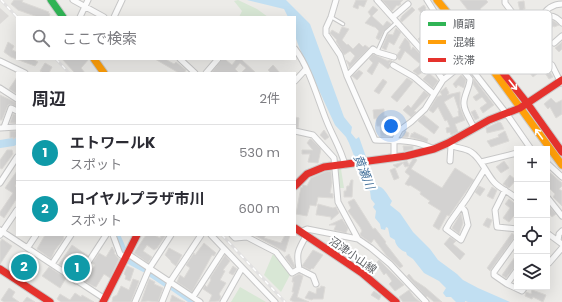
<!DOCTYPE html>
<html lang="ja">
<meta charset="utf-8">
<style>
:root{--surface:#fff;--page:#f2f2f3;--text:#2b2b33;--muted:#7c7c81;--line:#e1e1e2;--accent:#db2777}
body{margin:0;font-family:Poppins,"Noto Sans JP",sans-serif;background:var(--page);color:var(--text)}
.controls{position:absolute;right:12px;bottom:12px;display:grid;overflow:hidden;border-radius:0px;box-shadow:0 4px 16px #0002}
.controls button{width:36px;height:36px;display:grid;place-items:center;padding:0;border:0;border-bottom:1px solid var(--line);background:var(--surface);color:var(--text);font:20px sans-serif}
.you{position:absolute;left:391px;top:126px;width:14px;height:14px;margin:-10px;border:3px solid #fff;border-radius:50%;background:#1a73e8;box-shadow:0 0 0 6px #1a73e833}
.badge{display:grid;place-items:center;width:26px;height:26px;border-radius:50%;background:var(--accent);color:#fff;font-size:13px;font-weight:700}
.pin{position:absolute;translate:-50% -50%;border:2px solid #fff;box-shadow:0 1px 4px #0006}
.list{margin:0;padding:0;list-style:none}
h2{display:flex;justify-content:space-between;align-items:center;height:52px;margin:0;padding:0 16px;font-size:17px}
h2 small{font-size:13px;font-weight:400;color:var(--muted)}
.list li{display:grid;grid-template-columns:26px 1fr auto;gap:12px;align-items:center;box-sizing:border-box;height:56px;padding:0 16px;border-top:1px solid var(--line)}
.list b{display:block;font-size:15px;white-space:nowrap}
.list p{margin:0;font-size:13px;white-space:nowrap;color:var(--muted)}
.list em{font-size:13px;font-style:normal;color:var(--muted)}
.icon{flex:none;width:22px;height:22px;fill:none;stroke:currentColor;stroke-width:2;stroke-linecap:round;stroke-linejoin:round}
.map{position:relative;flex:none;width:562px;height:302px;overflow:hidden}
.search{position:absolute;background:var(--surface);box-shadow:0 4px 16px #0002;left:16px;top:16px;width:280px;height:44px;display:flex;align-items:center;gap:10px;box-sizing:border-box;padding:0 14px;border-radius:0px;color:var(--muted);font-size:15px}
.panel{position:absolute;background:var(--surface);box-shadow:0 4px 16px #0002;left:16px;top:72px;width:280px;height:164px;border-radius:0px}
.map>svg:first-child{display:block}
.industrial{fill:#dcdad8}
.green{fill:#d8e7d5}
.water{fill:#c1dff2}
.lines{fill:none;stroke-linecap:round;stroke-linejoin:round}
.river{stroke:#c1dff2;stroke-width:8}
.building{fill:#d3d2d1;stroke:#dcdad7;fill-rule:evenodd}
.lane-casing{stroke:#c7c7c7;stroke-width:4.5}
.street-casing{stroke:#c7c7c7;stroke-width:7}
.fast-casing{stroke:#c9c9c9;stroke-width:9}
.slow-casing{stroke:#c9c9c9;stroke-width:9}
.jam-casing{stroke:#c9c9c9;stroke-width:9}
.lane{stroke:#fcfcfc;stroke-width:2.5}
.street{stroke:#fcfcfc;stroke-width:5}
.fast{stroke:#30b455;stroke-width:7}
.slow{stroke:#ff9f0a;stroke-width:7}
.jam{stroke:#e5322d;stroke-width:7}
.rail-casing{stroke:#e3e2e2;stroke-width:3}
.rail{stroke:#fff;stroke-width:1.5;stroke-dasharray:4.5;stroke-linecap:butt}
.oneway{stroke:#fff}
.labels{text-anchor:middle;stroke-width:4;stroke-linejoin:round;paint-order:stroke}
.street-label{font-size:11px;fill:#5e6165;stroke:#fff}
.water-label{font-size:12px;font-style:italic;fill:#4a769e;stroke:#fff}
.key{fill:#fff;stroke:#cfd0d1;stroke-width:1}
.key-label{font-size:11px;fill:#5e6165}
</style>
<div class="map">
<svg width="562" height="302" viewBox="0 0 562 302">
<rect width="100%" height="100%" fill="#ecebe8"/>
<path class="industrial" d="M0,8L9,16L0,24Z"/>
<path class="green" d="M238,0L257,9L268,17H239L242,11L234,1Z
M337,169H341L344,188H339Z
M273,254L291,273L281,292L264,275Z
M240,287L266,302H231Z"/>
<path class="water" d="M247,0H286L310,24L344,117L352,127L351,133L356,139L359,137L371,171L372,183L375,186C384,185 387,195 392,201L390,205L400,213L413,232L430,249L438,260L457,274L463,280L478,288L510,302H468L465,301V302H456L451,297H446L443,293L446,288L439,281L424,273L413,259L407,255L406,252C401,251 395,245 395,240L390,237L388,228L386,227L385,230L381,229L380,224L375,218L376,211L373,207L375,204L371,199L370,191L365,189L366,186L349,143L346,137L335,125L299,47L295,36V17H288L284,9Z"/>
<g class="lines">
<path class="river" d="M0,144L13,142L17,139
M116,235L123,251
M131,261L144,268
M151,273L166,283
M172,286L195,302"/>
</g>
<path class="building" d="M14,0H23L22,2L49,12L48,13L50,14L49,17H38L18,10L11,4Z
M356,0H367L364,7L359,5L358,9L353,7Z
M382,0H403L400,3L401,4L398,6L397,5L392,11Z
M460,0H486L488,2L480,9L486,20L478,23Z
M524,1L525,9H523L524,11H520L518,2Z
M424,5L426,8L425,9L430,15L426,19L418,9Z
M373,6L378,10L372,16L383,26L387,21L391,24L384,31L379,40L376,38L379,31L375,27H374L365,23L371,16L368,12Z
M412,7L415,10L402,22L400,20L402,16Z
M548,20L554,21L559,25L554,27V26L546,31L542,27Z
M437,24L440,28L428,38L437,49L447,40L451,45L435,59L418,39Z
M342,27L349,29L342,40L347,45L348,44L353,49L359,43L363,47L365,45L369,48L349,68V66L346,60L350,63L355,56L350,51L344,55L336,41L337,40L330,33L332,30L339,34Z
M396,28L401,32L394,45L389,42L386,50L382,48L388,34L393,35Z
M405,38L409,42L411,50L413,47L424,58L419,63L405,51L400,60L398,59L397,55L401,49L399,48Z
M8,42L14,46L12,50L17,52V59H33L38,62L35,66L11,57L4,52Z
M562,42V49L559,52L555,48Z
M373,54L388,61L389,60L392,61L389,63L390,67L388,69L379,62L372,75L367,71L373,63L369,59Z
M62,59H89L81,68L85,73H75Z
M155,59H165L174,64L176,62L186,70L184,73H179Z
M222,59H228L226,60L232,65L236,60L235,59H243L242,60L256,73H241L246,68L240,63L235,69L239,73H211Z
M535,60L542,64L538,73L533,77L526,68Z
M45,63L52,67L49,73H42V72L40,71Z
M422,64L426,70L418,75L413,71Z
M273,65L280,73H271L268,70Z
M547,67L553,77L549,79L543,70Z
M359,70L363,73L357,80L352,76Z
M429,73L438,81L433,88L423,79Z
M461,75L466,80L464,88L458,85L456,88L453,84Z
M17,77V94L9,89Z
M407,78L413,82L397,102L391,97Z
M383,79L387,82L379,94L374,91Z
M474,79L494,105L483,113L480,108L487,103L482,97L476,101L473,97L479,93L473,84Z
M446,87L449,93L447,95L460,92V107L465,120L455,124L458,132L451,135L450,132L447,133L446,128L450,127L447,120L445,121L438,107L433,113L429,110L437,97L442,95L440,92ZM454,96L459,111H458L459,116L453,118L444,102Z
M424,91L429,95L414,111L416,112L411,117L403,110L408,105L411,108Z
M0,95L17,103V107L11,104L8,105L2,120H0Z
M551,98L556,103L562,100V114L556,118L550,107L548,109L544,104Z
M384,109V116H387V119L390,120L392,136H381L380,126H377L376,118L374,119L373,110Z
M475,110L479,118L475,120L471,112Z
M13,114L17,115V123H10Z
M424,115L439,127L434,134L418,121Z
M295,117L299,118L298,128L295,127Z
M499,122L501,123L504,129L487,133L486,128Z
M324,130L329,137L325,140L320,135Z
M10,131H17V137L13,139V137L10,138Z
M405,131L409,133L408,137H402Z
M505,131L509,141L491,147L487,141L499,137L498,135Z
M414,132L428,139L427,142L410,137L412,133L413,134Z
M310,139H311L321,149L318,163L308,162L310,154H302V150H313L307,143Z
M403,146H413V149L404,151Z
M7,150H12L13,154L2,169L0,168V160Z
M413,159H416L417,160L411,169L442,188L455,168L474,180L449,216L447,215L439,230L433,226L441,211L428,203L430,201L420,194L421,192L410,185L409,186L405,184L410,176L405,172L409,166L405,167L403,163L397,168L393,165L407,161L409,165Z
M504,161L509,168L501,173L496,167Z
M395,168L399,178L394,180L390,170Z
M547,170L562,183V186L559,189L562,191V206L553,197L555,194L547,186Z
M17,171V183L15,186L17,188V198L4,218L0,215V212L13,193L5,188Z
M331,171L332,183L330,193L333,194V198L318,197L316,206L310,205L307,216L296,214L301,187L302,188L303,185L307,186L311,178L325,172Z
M510,175L516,180L509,188L503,184Z
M351,180H353L352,197H344V191H346L347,186H349Z
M479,186L485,189L480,196L475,192Z
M492,187L497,190L493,199L487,196Z
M354,199L373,229L375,228L386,242L385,243L403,266L400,268L386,255L374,239L371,243L361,236L360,234L362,231L360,227L348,211L351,208L348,202Z
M509,199L517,205V218L514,216L509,222L503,218L510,208L505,204Z
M318,204L333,208L336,207L339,213L331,220V217L318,215H316Z
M547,204L556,214L552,217L547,211Z
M461,213L463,223L459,234L452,228Z
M487,218L492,220L489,228L483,225Z
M342,219L348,228L346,233L334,230L336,225H329Z
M512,233L516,236L514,238L490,271L487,268Z
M45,235H64L63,240L55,250L51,259L37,249Z
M146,235H154L160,238L161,236L160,235H166L157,248L154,250L147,245L143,251L152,257L148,263L134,253Z
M254,235H266L264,238L281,243L285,235H290L285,252Z
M450,237L456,241L453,244L465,254L460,260L444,244Z
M2,239L12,246L0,264V242Z
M204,243L216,253L214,256L212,255L192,292L177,282L180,275L184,278L190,268L186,265L194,253L195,255Z
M72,245L88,256L75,275L70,271L77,261L71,256L64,267L59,264Z
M112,247L115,252L114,253L119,259L110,278L104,274L96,287L93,286L84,281L95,265L92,263L99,253L106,257Z
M169,248L182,255L176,266L171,262V261L165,255Z
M313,250L323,255L313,269L312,268L310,270L302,266Z
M26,252L35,258L34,260L35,261L24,278L15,272L23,260L22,259Z
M289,254L294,264L295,267L293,268L285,257Z
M517,254V264L506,278L502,275Z
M225,255L230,261L223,270L225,271L220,280L226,283L219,294L221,297L219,301L209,302L212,295L203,289L205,285L207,287L211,280L210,278Z
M379,260L404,285L395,291L389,284L392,281L386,273L384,275L376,263Z
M364,261L374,268L370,273L360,266Z
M127,266L134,269L130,281L125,279L126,276L124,274Z
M233,266L237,269L233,275L229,273Z
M49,267L66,278L60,288L42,276Z
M299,274L303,276L297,297L309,302H294L290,300L294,292H292L294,282H292L293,277Z
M409,274L414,280L426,288L442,302H434L427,296L426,297L407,276Z
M133,279L139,281L131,302H112L113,297L117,295L121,286L129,290Z
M149,279L155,282L154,284L163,288L158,302L148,301L141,302Z
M321,286L325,287L323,299H313L312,300L305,298L309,291L316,294L317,288H320Z
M9,288L15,292L12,297L19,302H4L1,300Z
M409,290L414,297L420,302H403L399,297Z
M532,290L546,295L543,302L533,297L532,299L525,296L526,292L531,294Z
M374,291L381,296L379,300L371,295Z
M75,293L81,297L82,295L94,302H61L57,299L60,294L70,300Z
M172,295L179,299L185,302H170Z
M27,297L35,302H23Z"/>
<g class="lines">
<defs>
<path id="lane" d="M331,17L343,24
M377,52L386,32L397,22"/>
<path id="street" d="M73,0L104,17
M336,0L331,17L326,28V34L340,55L347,76L375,140C397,141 413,139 434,149
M377,0L427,56L443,80
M427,0L466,62L506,113L531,149
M505,0V3L521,24L526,36L538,57L552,65L561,83
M515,15H527L541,18C546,9 552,4 562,4
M80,17L88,0
M114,17L122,0
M393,17L408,4
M541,18C551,14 556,16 562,23
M554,43L562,36
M295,49C309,67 318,100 327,122C333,137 341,149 345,165
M180,59L195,73
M0,61L25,73
M393,65L414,77L434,94
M460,67L470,79C470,87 463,97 464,104C464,111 471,121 474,128
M206,73L218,59
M347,76L373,49L377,52L394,57
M295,81L306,69
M0,88L17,99
M4,127L11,108L17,111
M0,128L17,127
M295,131L313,135L334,158L338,202L358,239
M448,143C454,149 464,147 471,152C481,158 486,173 494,182C500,189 510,192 517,199
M394,157V141L400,130L411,122L425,109L443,80L479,51
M450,161L451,146
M481,162L517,153
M547,163L562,177
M0,183L17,157
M505,190L495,210L497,227L517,229
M547,197L562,216
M461,206L465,211L468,225L461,240L446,229L450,222L467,198L484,170
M0,230L105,299
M562,231L559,234L558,241L562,244
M300,232L307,229L358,239L371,248L390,264L426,302
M547,233L558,241
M0,235L17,210
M113,235L120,254L125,258
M211,235L275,302
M232,235L235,238L247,237L276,252L292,273L299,269
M306,236C298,250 296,253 299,269L313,276L316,284
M28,247L36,235
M128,254L200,302
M547,258L549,263L562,248
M52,264L71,235
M517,270L507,284L522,291L525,287
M76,281L106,235
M507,284L494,275V272L517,240
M193,297L224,249
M135,302L149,269L171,235
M162,302L170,282L201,235
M223,302L242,268"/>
<path id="fast" d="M51,0L63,17"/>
<path id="slow" d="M437,0L479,51L562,165
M94,59L104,73"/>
<path id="jam" d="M492,59L527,103L562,152
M295,186L307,174L324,167L406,156L434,149L448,143L489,120L520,108L562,80
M295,228L362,273L396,302
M0,269L50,302
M103,302L137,235"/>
</defs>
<use href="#lane" class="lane-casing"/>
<use href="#street" class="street-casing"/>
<use href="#fast" class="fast-casing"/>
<use href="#slow" class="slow-casing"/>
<use href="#jam" class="jam-casing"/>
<use href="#lane" class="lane"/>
<use href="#street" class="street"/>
<use href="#fast" class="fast"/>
<use href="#slow" class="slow"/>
<use href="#jam" class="jam"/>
<defs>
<path id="rail" d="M1,0L17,17
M56,59L69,73
M222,235L285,302"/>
</defs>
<use href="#rail" class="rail-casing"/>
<use href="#rail" class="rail"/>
</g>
<defs><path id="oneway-shaft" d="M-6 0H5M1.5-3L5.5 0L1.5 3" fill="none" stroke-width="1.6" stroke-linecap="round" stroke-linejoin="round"/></defs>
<g class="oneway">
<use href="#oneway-shaft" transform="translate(513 85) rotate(51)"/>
<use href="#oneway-shaft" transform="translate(539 134) rotate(-126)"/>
</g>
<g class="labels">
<g class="street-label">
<text transform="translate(353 255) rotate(35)" y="4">沼津小山線</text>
</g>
<g class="water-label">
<text transform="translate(364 172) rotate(68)" y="4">黄瀬川</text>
</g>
</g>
<rect x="420" y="10" width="132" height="64" rx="6" class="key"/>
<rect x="428" y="22" width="18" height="4" fill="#30b455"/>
<rect x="428" y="40" width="18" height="4" fill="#ff9f0a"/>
<rect x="428" y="58" width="18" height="4" fill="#e5322d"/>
<g class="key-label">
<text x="453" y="28">順調</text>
<text x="453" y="46">混雑</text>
<text x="453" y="64">渋滞</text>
</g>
</svg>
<div class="controls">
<button>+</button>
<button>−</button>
<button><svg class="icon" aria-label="locate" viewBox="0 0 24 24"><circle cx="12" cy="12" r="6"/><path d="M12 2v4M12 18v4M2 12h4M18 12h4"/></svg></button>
<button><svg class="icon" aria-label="layers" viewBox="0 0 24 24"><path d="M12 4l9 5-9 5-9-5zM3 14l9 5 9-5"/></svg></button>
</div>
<div class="you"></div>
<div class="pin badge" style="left:77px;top:268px;background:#0f9aa8">1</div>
<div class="pin badge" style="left:24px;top:267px;background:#0f9aa8">2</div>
<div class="search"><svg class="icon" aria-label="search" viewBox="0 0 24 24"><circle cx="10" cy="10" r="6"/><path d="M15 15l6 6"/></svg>ここで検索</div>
<section class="panel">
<h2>周辺<small>2件</small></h2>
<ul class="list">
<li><span class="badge" style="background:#0f9aa8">1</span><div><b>エトワールK</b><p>スポット</p></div><em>530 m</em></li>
<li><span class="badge" style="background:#0f9aa8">2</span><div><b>ロイヤルプラザ市川</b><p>スポット</p></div><em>600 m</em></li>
</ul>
</section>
</div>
